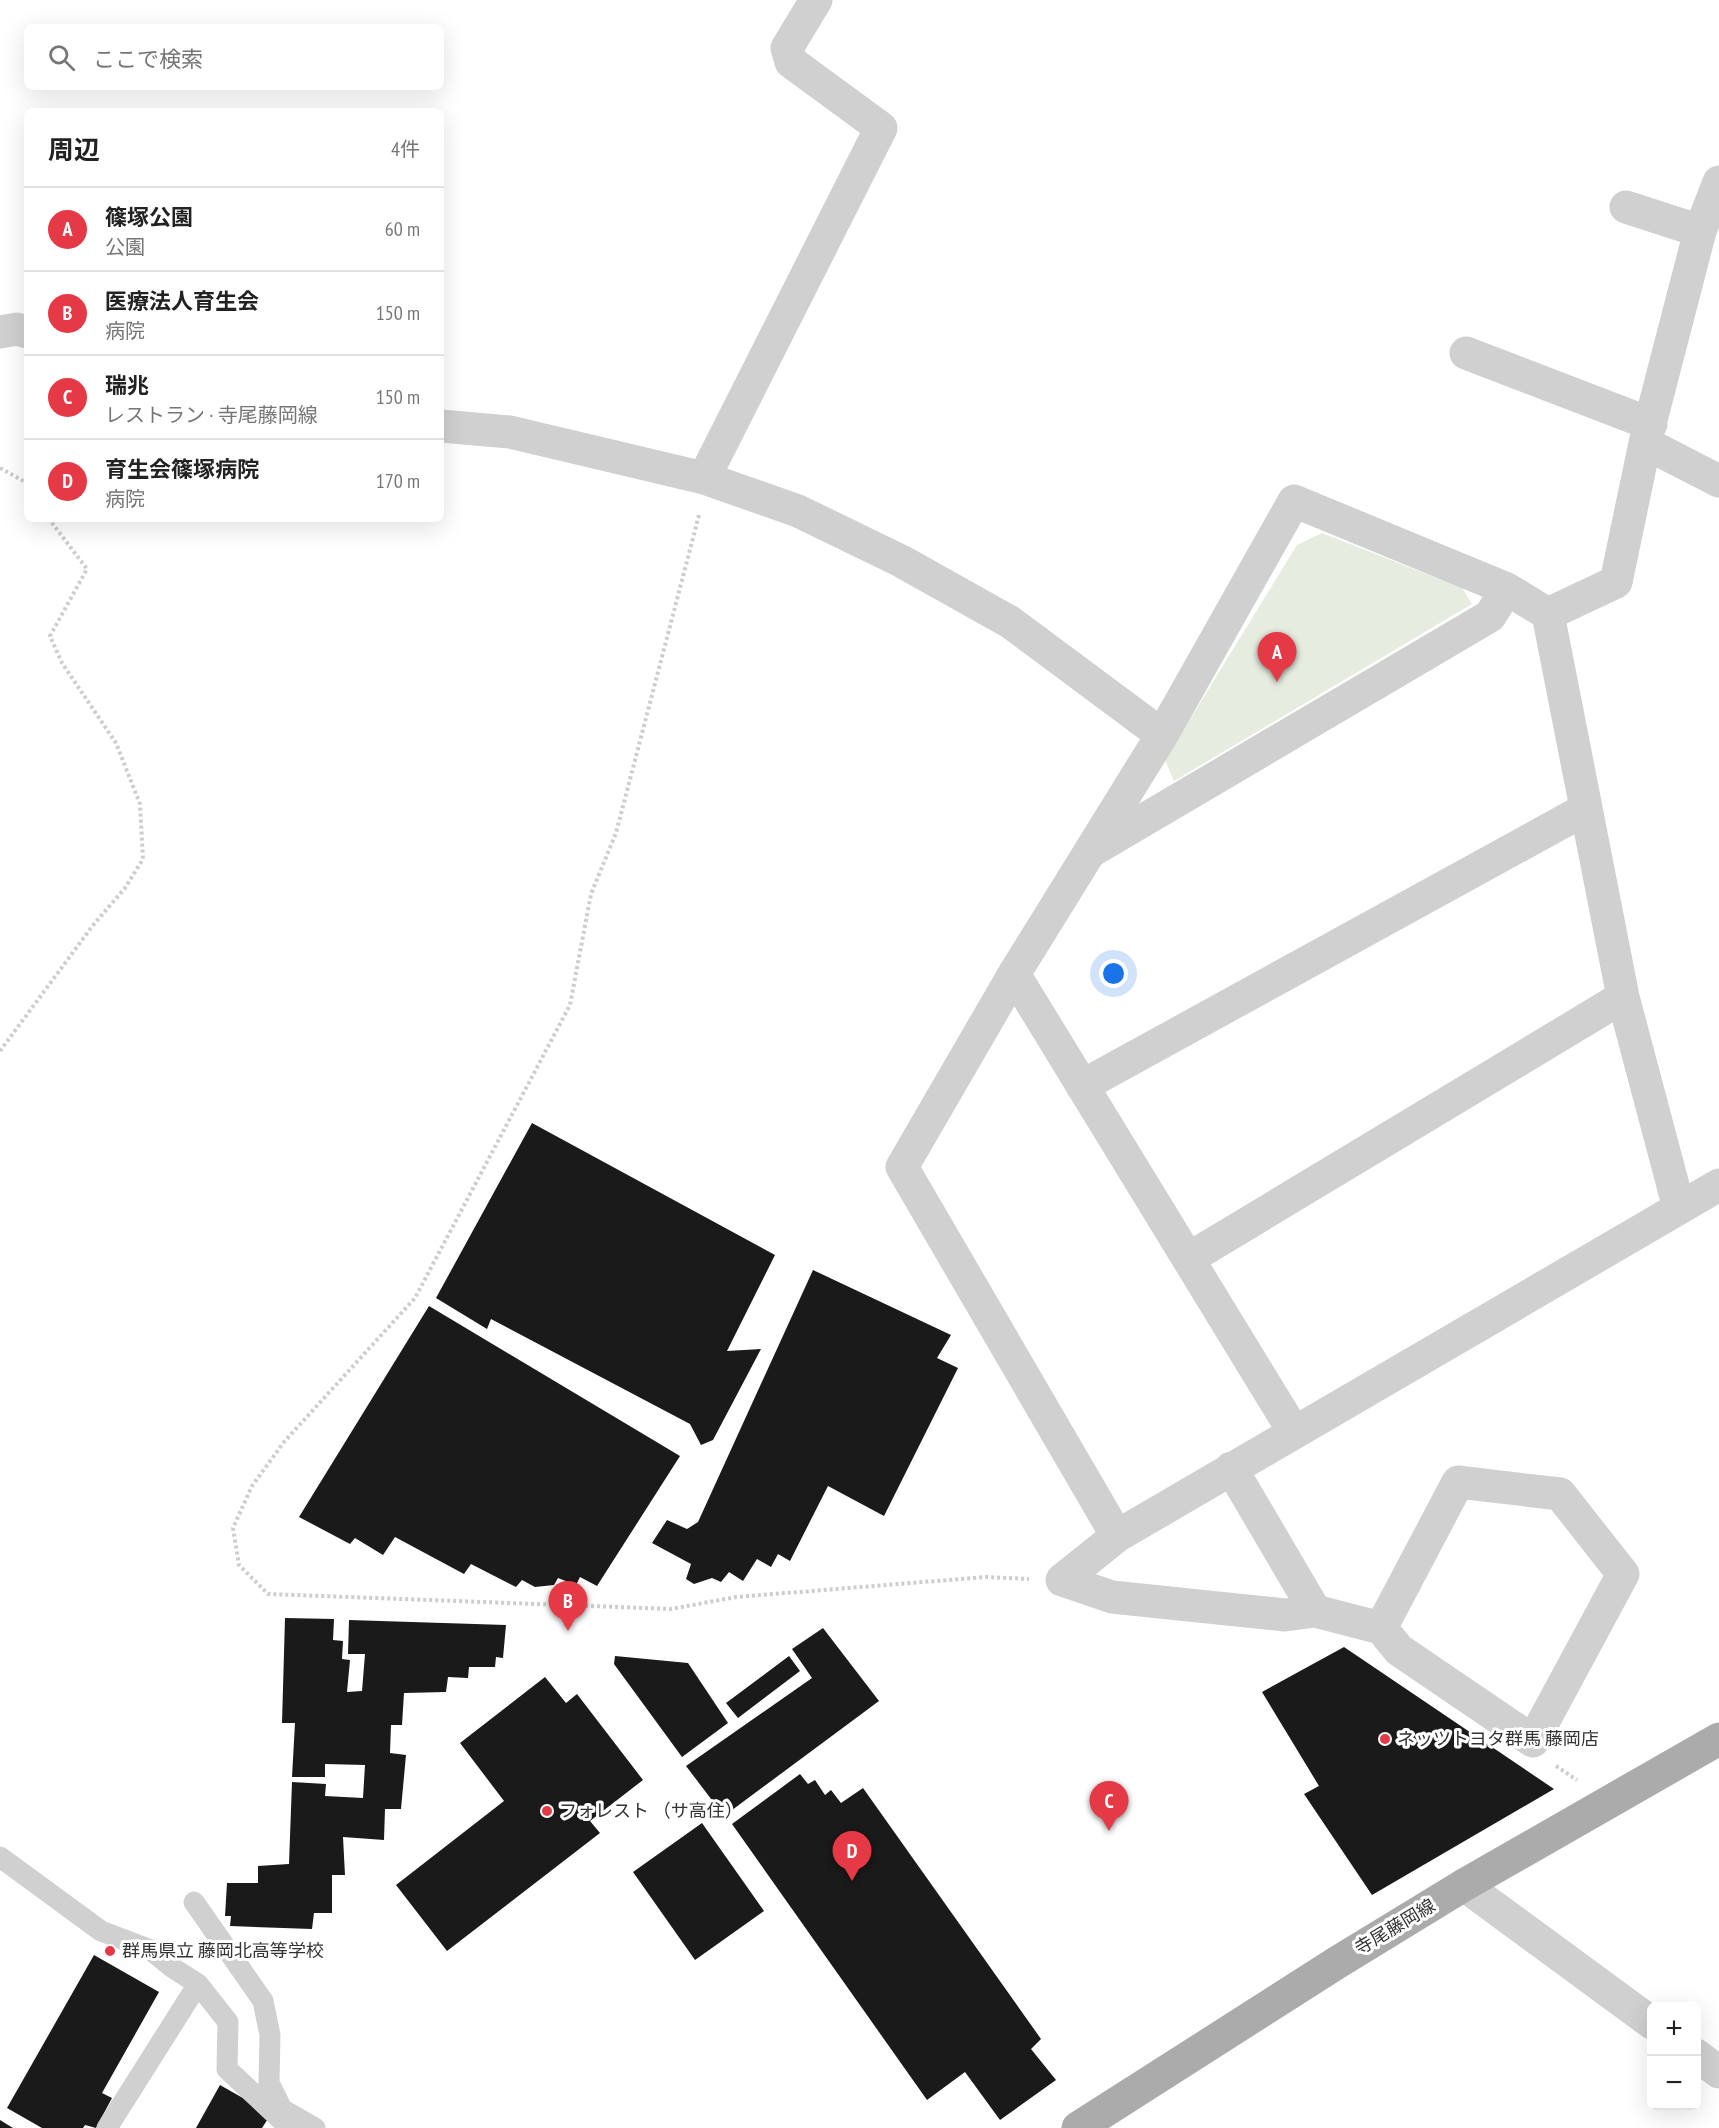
<!DOCTYPE html>
<html lang="ja">
<meta charset="utf-8">
<style>
:root{--surface:#fff;--page:#f6f6f6;--text:#222;--muted:#767676;--line:#e0e0e0;--accent:#e63946}
body{margin:0;font-family:"PT Sans Narrow","Noto Sans JP",sans-serif;background:var(--page);color:var(--text)}
.controls{position:absolute;right:18px;bottom:18px;display:grid;overflow:hidden;border-radius:9px;box-shadow:0 6px 24px #0002}
.controls button{width:54px;height:54px;display:grid;place-items:center;padding:0;border:0;border-bottom:2px solid var(--line);background:var(--surface);color:var(--text);font:30px sans-serif}
.you{position:absolute;left:1114px;top:974px;width:21px;height:21px;margin:-15px;border:4px solid #fff;border-radius:50%;background:#1a73e8;box-shadow:0 0 0 9px #1a73e833}
.badge{display:grid;place-items:center;width:39px;height:39px;border-radius:50%;background:var(--accent);color:#fff;font-size:20px;font-weight:700}
.pin{position:absolute;translate:-50% -50px;filter:drop-shadow(0 2px 3px #0008)}
.pin::after{content:'';position:absolute;top:32px;width:21px;height:18px;background:inherit;clip-path:polygon(0 0,100% 0,50% 100%)}
.list{margin:0;padding:0;list-style:none}
h2{display:flex;justify-content:space-between;align-items:center;height:78px;margin:0;padding:0 24px;font-size:26px}
h2 small{font-size:20px;font-weight:400;color:var(--muted)}
.list li{display:grid;grid-template-columns:39px 1fr auto;gap:18px;align-items:center;box-sizing:border-box;height:84px;padding:0 24px;border-top:2px solid var(--line)}
.list b{display:block;font-size:22px;white-space:nowrap}
.list p{margin:0;font-size:20px;white-space:nowrap;color:var(--muted)}
.list em{font-size:20px;font-style:normal;color:var(--muted)}
.icon{flex:none;width:33px;height:33px;fill:none;stroke:currentColor;stroke-width:2;stroke-linecap:round;stroke-linejoin:round}
.map{position:relative;flex:none;width:1719px;height:2128px;overflow:hidden}
.search{position:absolute;background:var(--surface);box-shadow:0 6px 24px #0002;left:24px;top:24px;width:420px;height:66px;display:flex;align-items:center;gap:15px;box-sizing:border-box;padding:0 21px;border-radius:9px;color:var(--muted);font-size:22px}
.panel{position:absolute;background:var(--surface);box-shadow:0 6px 24px #0002;left:24px;top:108px;width:420px;height:414px;border-radius:9px}
.map>svg:first-child{display:block}
.green{fill:#e6ecdf}
.building{fill:#1a1a1a}
.lines{fill:none;stroke-linecap:round;stroke-linejoin:round}
.path{stroke:#cdcdcd;stroke-width:4;stroke-dasharray:3 3;stroke-linecap:butt}
.service{stroke:#d0d0d0;stroke-width:21}
.minor{stroke:#d0d0d0;stroke-width:33}
.primary{stroke:#ababab;stroke-width:33}
.poi-dot{fill:#e63946;stroke:#fff;stroke-width:2}
.labels{text-anchor:middle;stroke-width:6;stroke-linejoin:round;paint-order:stroke}
.poi-label{font-size:18px;fill:#333;stroke:#fff;text-anchor:start}
.street-label{font-size:18px;fill:#333;stroke:#fff}
</style>
<div class="map">
<svg width="1719" height="2128" viewBox="0 0 1719 2128">
<rect width="100%" height="100%" fill="#fff"/>
<path class="green" d="M1322,533L1462,588L1472,604L1174,781L1165,760L1297,545Z"/>
<path class="building" d="M532,1123L775,1255L727,1351L761,1349L713,1440L701,1445L690,1424L491,1319L487,1329L436,1298Z
M813,1270L951,1335L937,1358L958,1368L884,1516L828,1486L790,1561L778,1554L771,1567L757,1559L743,1581L729,1572L721,1582L712,1578L694,1584L686,1579L691,1564L652,1543L667,1520L687,1529L698,1522Z
M429,1306L680,1456L597,1586L580,1577L576,1585L558,1578L554,1585L535,1587L522,1580L516,1587L471,1564L464,1574L395,1537L383,1555L355,1538L350,1544L299,1517Z
M285,1618L334,1619L333,1640L343,1641L342,1659L350,1660L347,1692L362,1691L365,1654H348L349,1620L506,1625L503,1658L496,1657L495,1667H469L468,1678L448,1677L446,1692L404,1693L402,1725H391L390,1753L406,1755L401,1809H385L384,1840L343,1837L345,1875H332V1913H314L312,1929L230,1926L231,1916H225L227,1883H258V1866L289,1864L292,1782L326,1784L325,1796L363,1798L365,1765L325,1764V1777H292L295,1723H282Z
M823,1628L879,1701L724,1816L686,1766L812,1678L792,1649Z
M1344,1647L1554,1789L1372,1895L1304,1794L1319,1786L1262,1692Z
M615,1656L688,1663L728,1723L682,1757L614,1664Z
M789,1656L800,1671L738,1718L726,1703Z
M545,1677L566,1703L577,1694L643,1780L590,1821L600,1833L447,1951L396,1885L504,1801L460,1743Z
M800,1774L808,1784L815,1780L825,1795L831,1790L841,1803L863,1788L1041,2039L1031,2049L1056,2080L1000,2120L965,2072L927,2100L732,1824Z
M702,1823L764,1911L695,1960L633,1872Z
M94,1955L159,1992L102,2093L112,2098L96,2128L85,2125L83,2128H42L7,2108Z
M220,2085L271,2114L262,2128H196Z
M0,2120L13,2128H0Z"/>
<g class="lines">
<path class="path" d="M0,468L27,483
M699,515L616,833L591,894L570,1005L415,1298L284,1442L252,1486L233,1528L239,1565L268,1594L671,1609L736,1597L986,1577L1029,1579
M0,1051L94,924L125,888L143,859L140,804L116,743L62,663L50,636L87,569L49,519
M1556,1766L1577,1780"/>
<path class="service" d="M0,1857L101,1931L151,1950L173,1968L198,1984L228,2022L227,2069L290,2128
M194,1902L263,2001L270,2035L269,2083L282,2109L315,2128
M107,2128L198,1984"/>
<path class="minor" d="M1626,207L1700,231
M0,332L17,329L27,332
M1466,353L1651,424
M441,426L510,432L704,478L798,511L901,561L1010,622L1162,735
M1645,443L1719,481
M704,478L881,128L791,62L787,48L816,0
M1548,614L1616,582L1645,443L1700,231L1719,182
M1093,850L1490,616L1507,589
M1014,974L1294,1432
M1082,1086L1586,809
M1188,1259L1623,997
M1231,1468L1315,1611
M1117,1536L902,1167L1014,974L1162,735L1294,501L1507,589L1548,614L1623,997L1679,1208
M1381,1628L1458,1482L1560,1494L1623,1574L1533,1741L1399,1650L1381,1628L1315,1611L1285,1615L1112,1597L1062,1580L1117,1536L1719,1185
M1464,1885L1652,2023
M1696,2055L1719,2072"/>
<path class="primary" d="M1078,2128L1338,1962L1464,1885L1719,1739"/>
</g>
<g class="poi-dot">
<circle cx="1385" cy="1739" r="6"/>
<circle cx="547" cy="1811" r="6"/>
<circle cx="110" cy="1951" r="6"/>
</g>
<g class="labels">
<g class="poi-label">
<text x="1397" y="1745">ネッツトヨタ群馬 藤岡店</text>
<text x="559" y="1817">フォレスト （サ高住）</text>
<text x="122" y="1957">群馬県立 藤岡北高等学校</text>
</g>
<g class="street-label">
<text transform="translate(1395 1927) rotate(-31)" y="6">寺尾藤岡線</text>
</g>
</g>
</svg>
<div class="controls">
<button>+</button>
<button>−</button>
</div>
<div class="you"></div>
<div class="pin badge" style="left:1277px;top:682px">A</div>
<div class="pin badge" style="left:568px;top:1631px">B</div>
<div class="pin badge" style="left:1109px;top:1831px">C</div>
<div class="pin badge" style="left:852px;top:1881px">D</div>
<div class="search"><svg class="icon" aria-label="search" viewBox="0 0 24 24"><circle cx="10" cy="10" r="6"/><path d="M15 15l6 6"/></svg>ここで検索</div>
<section class="panel">
<h2>周辺<small>4件</small></h2>
<ul class="list">
<li><span class="badge">A</span><div><b>篠塚公園</b><p>公園</p></div><em>60 m</em></li>
<li><span class="badge">B</span><div><b>医療法人育生会</b><p>病院</p></div><em>150 m</em></li>
<li><span class="badge">C</span><div><b>瑞兆</b><p>レストラン · 寺尾藤岡線</p></div><em>150 m</em></li>
<li><span class="badge">D</span><div><b>育生会篠塚病院</b><p>病院</p></div><em>170 m</em></li>
</ul>
</section>
</div>
